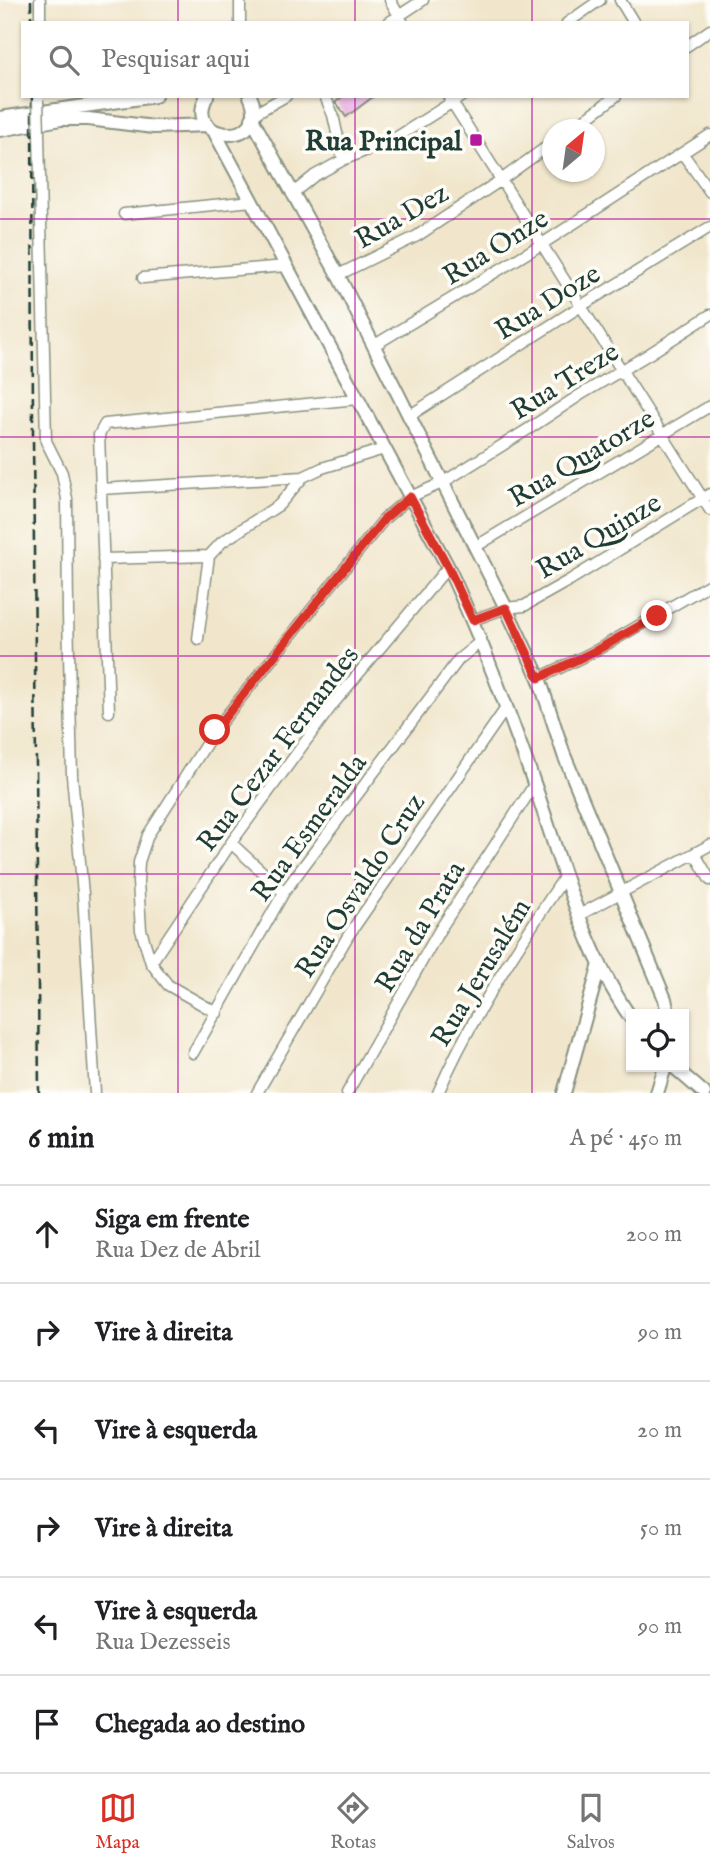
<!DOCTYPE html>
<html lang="pt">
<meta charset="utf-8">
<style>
:root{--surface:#fff;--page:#f2f2f2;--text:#202124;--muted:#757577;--line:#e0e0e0;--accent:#d93025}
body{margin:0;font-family:"IM FELL English",serif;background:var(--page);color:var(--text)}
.controls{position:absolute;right:21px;bottom:21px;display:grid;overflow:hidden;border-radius:0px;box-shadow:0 2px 5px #0004}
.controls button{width:63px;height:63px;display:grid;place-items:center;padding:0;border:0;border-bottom:2px solid var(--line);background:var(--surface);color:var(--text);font:35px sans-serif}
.compass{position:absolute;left:542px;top:119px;width:63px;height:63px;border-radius:50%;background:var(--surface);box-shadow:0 2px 5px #0004;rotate:29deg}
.stop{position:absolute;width:21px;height:21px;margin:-16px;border:5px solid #d93025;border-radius:50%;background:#fff}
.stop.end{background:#d93025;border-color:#fff;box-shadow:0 2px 7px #0008}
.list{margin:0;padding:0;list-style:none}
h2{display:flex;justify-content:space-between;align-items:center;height:91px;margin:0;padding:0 28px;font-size:30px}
h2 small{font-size:23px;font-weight:400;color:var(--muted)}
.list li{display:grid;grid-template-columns:46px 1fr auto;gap:21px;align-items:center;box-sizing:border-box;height:98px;padding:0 28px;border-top:2px solid var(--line)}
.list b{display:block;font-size:26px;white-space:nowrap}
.list p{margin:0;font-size:23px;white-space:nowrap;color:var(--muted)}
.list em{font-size:23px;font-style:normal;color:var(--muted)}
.icon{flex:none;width:38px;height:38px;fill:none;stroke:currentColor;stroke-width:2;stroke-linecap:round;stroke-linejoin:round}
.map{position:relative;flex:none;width:710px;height:1093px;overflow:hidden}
.search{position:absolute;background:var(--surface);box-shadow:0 2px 5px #0004;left:21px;right:21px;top:21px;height:77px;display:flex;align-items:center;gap:18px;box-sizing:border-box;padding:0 24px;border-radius:0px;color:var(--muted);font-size:26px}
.sheet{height:679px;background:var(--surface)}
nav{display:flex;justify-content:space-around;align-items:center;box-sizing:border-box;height:98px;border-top:2px solid var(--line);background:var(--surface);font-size:19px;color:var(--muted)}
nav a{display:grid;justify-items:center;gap:4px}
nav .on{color:var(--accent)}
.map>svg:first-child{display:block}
.building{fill:#e7a8e2}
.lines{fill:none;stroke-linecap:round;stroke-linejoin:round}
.minor-casing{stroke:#889280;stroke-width:13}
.tertiary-casing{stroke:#889280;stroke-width:16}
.minor{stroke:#fff;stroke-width:10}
.tertiary{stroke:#fff;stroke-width:12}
.rail{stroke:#1f3d34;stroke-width:2.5;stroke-dasharray:10 5;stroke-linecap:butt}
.minor-bridge-casing{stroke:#889280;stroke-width:13;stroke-linecap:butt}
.minor-bridge{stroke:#fff;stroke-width:10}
.route{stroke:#d93025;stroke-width:9}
.grid{fill:none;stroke:#b5179e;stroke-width:2;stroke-opacity:0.55}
.poi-dot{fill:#b5179e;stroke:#fdfcf7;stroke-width:2.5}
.labels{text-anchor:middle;stroke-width:7;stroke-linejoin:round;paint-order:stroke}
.poi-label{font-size:28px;font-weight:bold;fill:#1f3d34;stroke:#fdfcf7;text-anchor:end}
.street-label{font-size:28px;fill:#1f3d34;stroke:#fdfcf7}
</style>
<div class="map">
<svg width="710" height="1093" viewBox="0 0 710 1093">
<rect width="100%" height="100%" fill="#fdfcf7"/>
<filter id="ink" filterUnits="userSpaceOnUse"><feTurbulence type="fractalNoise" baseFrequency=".0143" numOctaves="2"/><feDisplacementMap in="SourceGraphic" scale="14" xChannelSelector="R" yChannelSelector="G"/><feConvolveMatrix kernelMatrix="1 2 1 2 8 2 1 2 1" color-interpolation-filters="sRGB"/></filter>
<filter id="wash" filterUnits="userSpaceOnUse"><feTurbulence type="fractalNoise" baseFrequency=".00686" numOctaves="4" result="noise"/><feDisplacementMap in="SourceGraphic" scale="28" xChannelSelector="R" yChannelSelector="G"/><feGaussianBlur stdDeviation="1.57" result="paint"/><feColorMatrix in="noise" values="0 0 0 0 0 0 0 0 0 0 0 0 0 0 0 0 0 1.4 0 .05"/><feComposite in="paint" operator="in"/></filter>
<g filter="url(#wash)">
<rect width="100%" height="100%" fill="#f1e6cc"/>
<g id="blocks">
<path class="building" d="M343,96H374L346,117L336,102Z"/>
</g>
</g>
<g filter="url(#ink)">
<use href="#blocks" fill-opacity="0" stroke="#889280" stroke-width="2"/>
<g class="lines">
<defs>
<path id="minor" d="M240,0V23
M390,0L403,23
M620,0L634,23
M40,23V0
M388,23L423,0
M567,23L600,0
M687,46L710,30
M448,96L710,510
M254,114L286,96
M571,130L616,96
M39,133L46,441L62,473L67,499L68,614L72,776L83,894L95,1093
M683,154L710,192
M343,160L394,139L462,96
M292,194L314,176L343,160L333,115L325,96
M124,214L252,201
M338,275L417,236L501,180L552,143
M143,278L286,266
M373,346L542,244L710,135
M409,416L581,306L710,227
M101,489L303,477
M475,547L710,406
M103,559L209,556
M473,620L506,608L524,606L570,580L710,494
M198,639L209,556L222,542L279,505L303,477L322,468L384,449
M539,678L597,650L710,584
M109,712L99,435L105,424L357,399
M231,843L284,892
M695,854L710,880
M579,915L710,845
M151,963L231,843L333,704L448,567
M217,1013L168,985L151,963L141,930L138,882L139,862L148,835L215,730L385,518L410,497L442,483L530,428L580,395L649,354L710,315
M193,1053L284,892L459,659L480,642
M257,1093L348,936L506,708
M347,1093L439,931L534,785
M438,1093C471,1017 519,945 565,876"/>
<path id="tertiary" d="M207,96C181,144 274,149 250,96
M0,118L155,96
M252,119L338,275L506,608L539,678L564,755L665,999L668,1014
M0,130L61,119H88L154,127L208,125
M214,131L448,567C481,638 509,712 535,786C562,865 583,949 631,1018
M674,1067L704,1093
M564,1093L600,964
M657,1093L665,1067"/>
</defs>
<use href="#minor" class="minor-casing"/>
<use href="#tertiary" class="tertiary-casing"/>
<use href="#minor" class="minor"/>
<use href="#tertiary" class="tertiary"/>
<path class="rail" d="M31,0V23
M32,96L33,439L39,1093"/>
<defs>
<path id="minor-bridge" d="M38,100L39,133"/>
</defs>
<use href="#minor-bridge" class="minor-bridge-casing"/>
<use href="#minor-bridge" class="minor-bridge"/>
</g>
</g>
<g class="lines" filter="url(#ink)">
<path class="route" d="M215,730L385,518L410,497L448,567L473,620L506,608L539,678L597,650L657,616"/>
</g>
<path class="grid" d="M178,0V23M355,0V23M532,0V23M178,96V1093M355,96V1093M532,96V1093M0,219H710M0,437H710M0,656H710M0,874H710"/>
<rect class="poi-dot" x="469" y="133" width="14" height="14" rx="3.5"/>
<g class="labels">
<g class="poi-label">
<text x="462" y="150">Rua Principal</text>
</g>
<g class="street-label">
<text transform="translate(401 215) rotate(-30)" y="10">Rua Dez</text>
<text transform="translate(495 246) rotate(-32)" y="10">Rua Onze</text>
<text transform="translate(547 301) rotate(-32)" y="10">Rua Doze</text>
<text transform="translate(564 380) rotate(-32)" y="10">Rua Treze</text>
<text transform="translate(581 457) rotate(-31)" y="10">Rua Quatorze</text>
<text transform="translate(598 535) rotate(-31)" y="10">Rua Quinze</text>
<text transform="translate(277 748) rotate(-53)" y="10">Rua Cezar Fernandes</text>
<text transform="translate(308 827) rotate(-54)" y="10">Rua Esmeralda</text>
<text transform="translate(359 885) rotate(-57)" y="10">Rua Osvaldo Cruz</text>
<text transform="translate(419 926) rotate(-59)" y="10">Rua da Prata</text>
<text transform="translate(480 972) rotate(-59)" y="10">Rua Jerusalém</text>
</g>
</g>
</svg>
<div class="controls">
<button><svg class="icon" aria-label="locate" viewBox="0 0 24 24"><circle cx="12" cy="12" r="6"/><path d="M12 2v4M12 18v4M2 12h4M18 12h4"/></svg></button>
</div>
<svg class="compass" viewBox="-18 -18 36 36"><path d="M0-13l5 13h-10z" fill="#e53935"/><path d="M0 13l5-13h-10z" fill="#757577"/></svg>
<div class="stop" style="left:215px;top:730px"></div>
<div class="stop end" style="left:657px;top:616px"></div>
<div class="search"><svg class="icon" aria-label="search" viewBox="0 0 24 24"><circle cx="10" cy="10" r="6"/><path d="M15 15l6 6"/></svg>Pesquisar aqui</div>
</div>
<section class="sheet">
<h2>6 min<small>A pé · 450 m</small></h2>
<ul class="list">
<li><svg class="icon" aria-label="ahead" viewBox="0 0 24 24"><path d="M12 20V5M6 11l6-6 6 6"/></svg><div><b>Siga em frente</b><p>Rua Dez de Abril</p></div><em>200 m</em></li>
<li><svg class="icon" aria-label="right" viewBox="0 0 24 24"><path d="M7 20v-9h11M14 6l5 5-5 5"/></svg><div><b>Vire à direita</b></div><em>90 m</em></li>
<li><svg class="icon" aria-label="left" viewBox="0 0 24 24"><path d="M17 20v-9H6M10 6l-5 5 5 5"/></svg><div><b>Vire à esquerda</b></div><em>20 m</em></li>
<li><svg class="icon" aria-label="right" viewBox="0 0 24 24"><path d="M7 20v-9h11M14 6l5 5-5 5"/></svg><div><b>Vire à direita</b></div><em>50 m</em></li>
<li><svg class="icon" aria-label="left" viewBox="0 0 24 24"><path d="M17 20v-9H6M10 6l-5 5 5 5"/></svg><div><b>Vire à esquerda</b><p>Rua Dezesseis</p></div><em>90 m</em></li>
<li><svg class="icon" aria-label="arrive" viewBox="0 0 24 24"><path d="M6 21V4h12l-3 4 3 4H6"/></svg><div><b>Chegada ao destino</b></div></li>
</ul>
</section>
<nav>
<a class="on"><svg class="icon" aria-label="map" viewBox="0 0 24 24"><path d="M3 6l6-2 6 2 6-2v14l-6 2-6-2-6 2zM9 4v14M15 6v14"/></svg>Mapa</a>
<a><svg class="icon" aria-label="directions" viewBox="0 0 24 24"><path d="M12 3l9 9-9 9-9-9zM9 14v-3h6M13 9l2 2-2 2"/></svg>Rotas</a>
<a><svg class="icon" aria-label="saved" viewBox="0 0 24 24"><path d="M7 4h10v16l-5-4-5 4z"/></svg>Salvos</a>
</nav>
